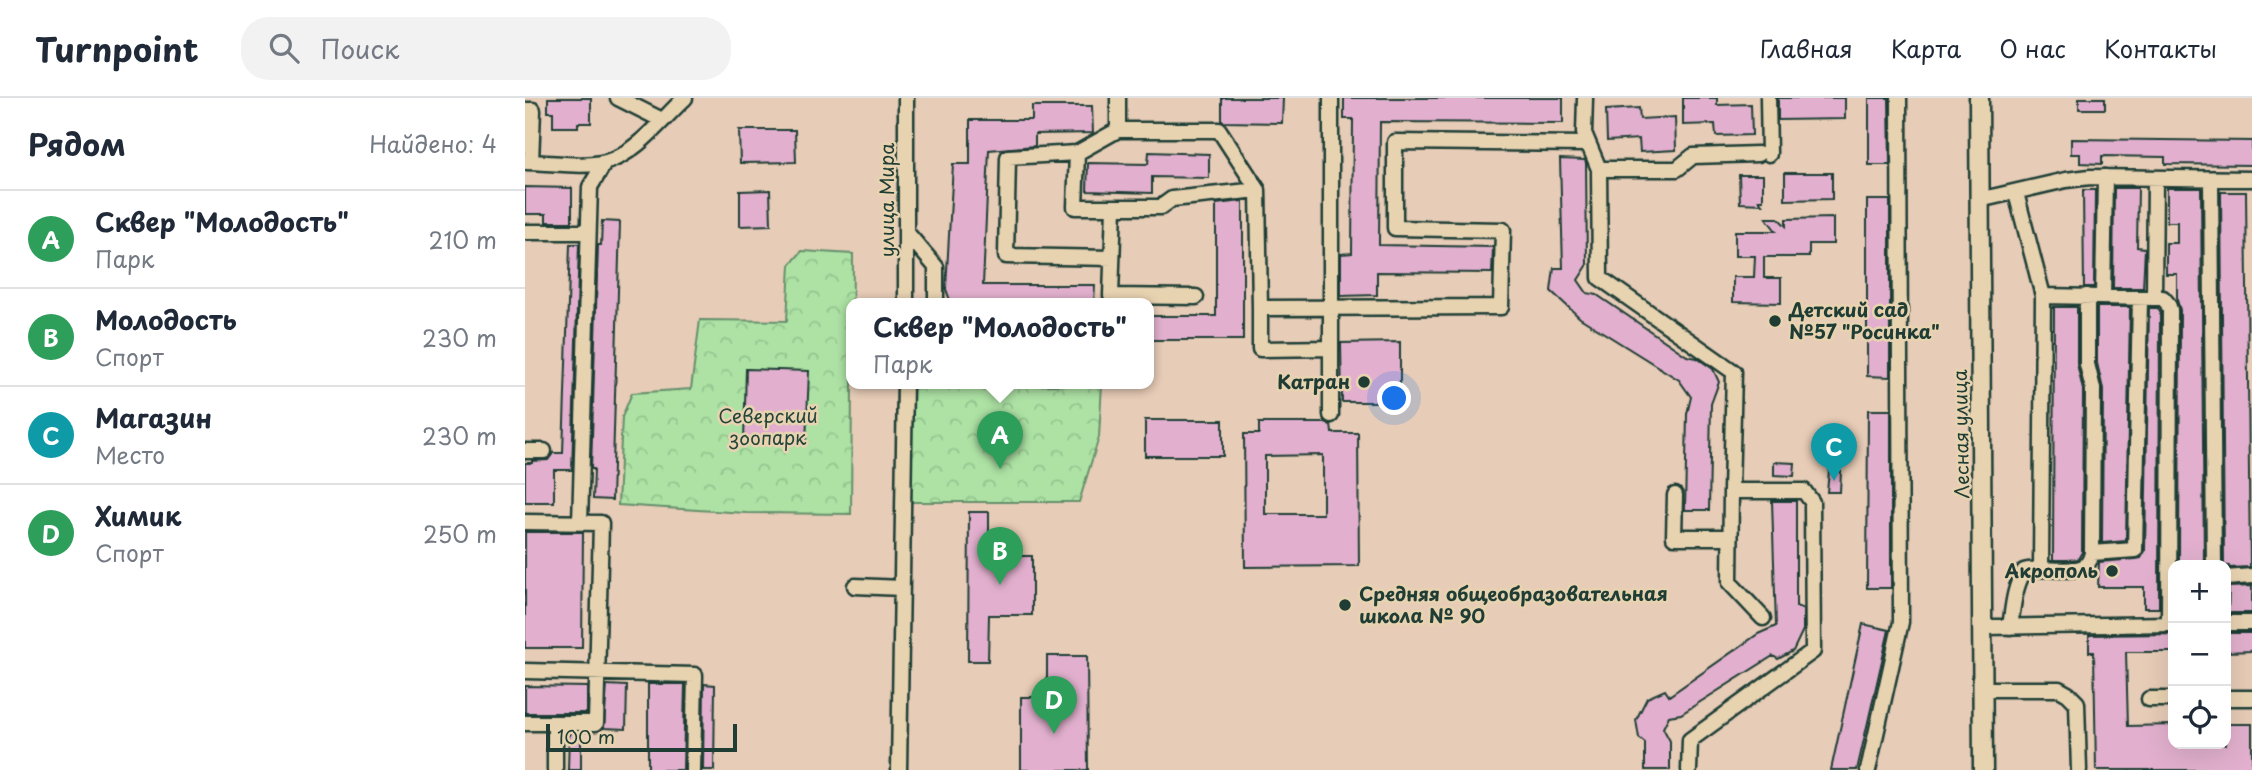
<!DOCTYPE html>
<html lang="ru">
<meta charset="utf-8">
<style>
:root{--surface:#fff;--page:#f2f2f3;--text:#1f2937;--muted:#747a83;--line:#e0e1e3;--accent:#1a73e8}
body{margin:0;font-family:"Playpen Sans",sans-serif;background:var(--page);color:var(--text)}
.controls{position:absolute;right:21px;bottom:21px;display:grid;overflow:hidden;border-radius:14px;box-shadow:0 7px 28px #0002}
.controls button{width:63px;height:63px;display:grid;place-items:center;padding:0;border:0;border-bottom:2px solid var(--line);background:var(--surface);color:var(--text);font:35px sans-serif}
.scale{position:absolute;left:21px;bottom:18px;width:191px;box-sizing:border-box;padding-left:7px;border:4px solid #1f3d34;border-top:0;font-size:19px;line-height:24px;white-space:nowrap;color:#1f3d34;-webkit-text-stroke:5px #e8d3b1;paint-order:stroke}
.you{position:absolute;left:870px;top:301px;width:24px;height:24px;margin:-18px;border:5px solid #fff;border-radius:50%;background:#1a73e8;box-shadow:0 0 0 10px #1a73e833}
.badge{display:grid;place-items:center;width:46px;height:46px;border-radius:50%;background:var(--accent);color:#fff;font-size:23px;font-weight:700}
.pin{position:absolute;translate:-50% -58px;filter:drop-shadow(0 2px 4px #0008)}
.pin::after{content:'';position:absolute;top:37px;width:24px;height:21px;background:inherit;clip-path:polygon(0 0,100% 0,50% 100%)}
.popup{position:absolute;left:321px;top:200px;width:308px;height:91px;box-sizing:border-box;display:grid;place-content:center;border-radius:14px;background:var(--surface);filter:drop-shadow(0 2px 5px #0005);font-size:23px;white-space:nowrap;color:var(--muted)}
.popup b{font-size:26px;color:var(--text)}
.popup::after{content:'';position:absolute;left:50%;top:100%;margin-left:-14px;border:14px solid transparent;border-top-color:var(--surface)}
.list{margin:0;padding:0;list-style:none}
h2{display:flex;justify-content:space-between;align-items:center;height:91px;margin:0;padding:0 28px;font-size:30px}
h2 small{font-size:23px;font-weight:400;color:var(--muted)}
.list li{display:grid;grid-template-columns:46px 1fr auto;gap:21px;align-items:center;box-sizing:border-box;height:98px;padding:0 28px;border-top:2px solid var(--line)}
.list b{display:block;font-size:26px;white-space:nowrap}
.list p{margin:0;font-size:23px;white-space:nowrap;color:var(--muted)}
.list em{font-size:23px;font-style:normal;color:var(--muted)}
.icon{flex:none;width:38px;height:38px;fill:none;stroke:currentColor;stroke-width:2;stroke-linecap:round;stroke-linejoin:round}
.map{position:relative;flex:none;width:1727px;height:672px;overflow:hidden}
header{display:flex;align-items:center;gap:42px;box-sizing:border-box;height:98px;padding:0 35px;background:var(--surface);border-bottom:2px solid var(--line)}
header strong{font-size:33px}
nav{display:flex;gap:38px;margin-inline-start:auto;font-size:24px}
.search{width:490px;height:63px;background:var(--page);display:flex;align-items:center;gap:18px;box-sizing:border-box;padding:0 24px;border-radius:28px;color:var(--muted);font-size:26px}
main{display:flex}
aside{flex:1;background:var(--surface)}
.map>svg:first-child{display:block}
.park{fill:url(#park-crowns);stroke:#66906c;stroke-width:2}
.building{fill:#e2b0ce;stroke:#1f3d34;stroke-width:2;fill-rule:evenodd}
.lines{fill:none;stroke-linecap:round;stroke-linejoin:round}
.minor-casing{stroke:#1f3d34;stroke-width:19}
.major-casing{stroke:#1f3d34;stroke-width:23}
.minor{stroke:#e8d3b1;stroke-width:14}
.major{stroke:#e8d3b1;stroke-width:18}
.poi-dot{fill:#1f3d34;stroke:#e8d3b1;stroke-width:2.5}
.labels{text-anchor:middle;stroke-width:5;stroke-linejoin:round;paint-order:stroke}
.street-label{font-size:19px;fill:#1f3d34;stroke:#e8d3b1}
.poi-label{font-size:19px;font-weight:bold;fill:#1f3d34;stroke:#e8d3b1;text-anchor:start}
.park-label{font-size:19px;fill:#26453a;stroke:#e8d3b1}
</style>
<header>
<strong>Turnpoint</strong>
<div class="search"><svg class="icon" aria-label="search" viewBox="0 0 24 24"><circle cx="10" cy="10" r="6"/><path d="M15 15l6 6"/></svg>Поиск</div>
<nav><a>Главная</a><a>Карта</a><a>О нас</a><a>Контакты</a></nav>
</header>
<main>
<aside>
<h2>Рядом<small>Найдено: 4</small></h2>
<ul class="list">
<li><span class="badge" style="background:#2e9e5b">A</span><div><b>Сквер &quot;Молодость&quot;</b><p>Парк</p></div><em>210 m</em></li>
<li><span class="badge" style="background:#2e9e5b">B</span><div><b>Молодость</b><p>Спорт</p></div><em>230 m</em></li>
<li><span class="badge" style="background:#0f9aa8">C</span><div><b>Магазин</b><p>Место</p></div><em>230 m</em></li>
<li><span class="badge" style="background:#2e9e5b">D</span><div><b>Химик</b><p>Спорт</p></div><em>250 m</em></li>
</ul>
</aside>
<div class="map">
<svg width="1727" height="672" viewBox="0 0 1727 672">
<defs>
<pattern id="park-crowns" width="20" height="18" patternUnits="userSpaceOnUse" patternTransform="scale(1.75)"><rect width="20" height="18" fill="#ade2a4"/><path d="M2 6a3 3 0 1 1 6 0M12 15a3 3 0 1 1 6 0" fill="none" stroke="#94c38e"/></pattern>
</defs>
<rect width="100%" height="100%" fill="#e7ccb7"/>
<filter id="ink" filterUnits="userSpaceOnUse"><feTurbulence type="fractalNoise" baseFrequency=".0143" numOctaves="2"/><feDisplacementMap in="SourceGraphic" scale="14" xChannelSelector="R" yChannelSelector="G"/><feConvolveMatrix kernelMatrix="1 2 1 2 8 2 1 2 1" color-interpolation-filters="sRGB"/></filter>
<g filter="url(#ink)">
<path class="park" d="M277,153L328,156L326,416L221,415L93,407L97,319L107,295L166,291L175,222L262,223L265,167Z
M577,286L574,339L554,404H385L388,290Z"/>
<path class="building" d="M23,0H66V25H53V29H28V14H23Z
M697,0H758L757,25L699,24L697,23Z
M819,0H1038V25L855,24L854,147L968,149L967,175L852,174V197L816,198V156L827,155L828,21H819Z
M1158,0H1192V7L1226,6L1227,37L1191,38L1190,26L1158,27Z
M1253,0H1320V21L1253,22Z
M1344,0H1364L1365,67H1344Z
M1554,0H1580V11H1554Z
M507,8H567L568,35L510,36V48L464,52L458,187H570L569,205H426L421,191L428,66H445V22H507Z
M1114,10L1115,21L1150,19L1151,52L1115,54L1114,41L1082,43L1081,12Z
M214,32H270L271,64L215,65Z
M1546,41L1727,43V67L1640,66V59L1577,58V66L1555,65V56H1546Z
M624,54L684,56V80L627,79V95L562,93L563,65L623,66Z
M1035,61L1060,62L1061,65L1062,168L1053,182L1062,195L1072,197L1162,258L1172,260L1188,271L1194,284L1186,306L1184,412H1160L1162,316L1166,299L1154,282L1055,220L1026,193L1029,170H1038Z
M1260,75H1307V101L1260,102Z
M1214,77H1238V102H1234L1237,106L1215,105Z
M0,89L47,90V124H21V116H0Z
M1589,90H1613L1612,149L1620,150L1618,190H1588Z
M1642,90H1676L1679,467H1654L1655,212L1652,202V176H1641V145H1652V124H1642Z
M245,92L246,127L215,128V93Z
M1558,92H1570L1569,189H1559Z
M1696,94H1721L1725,469L1704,470V468L1699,467Z
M1342,102H1365V279L1342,278Z
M718,103V242H624V218H691V106Z
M1241,120H1253L1261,128V121L1308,120V146H1284V159H1239V180H1256V205L1208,204V179H1229L1230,158H1210V133H1251Z
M77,123L95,124L87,402L68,401L69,371H66L73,147H76Z
M45,146H54L47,372H29V404H0V365H7V363L23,362L28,355H38Z
M1529,209H1552V266L1558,292L1557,454L1553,461L1542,462H1528Z
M1572,209H1605L1601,443L1577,445L1578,291L1572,265Z
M1624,210H1633L1635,214L1634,510H1619V489H1573L1574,464L1611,461L1616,460L1620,453Z
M875,244V304H817L816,245Z
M221,271L284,273L281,345L219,343Z
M1343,312H1366V490H1342Z
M620,322H698V358H620Z
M734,325H800L806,327L807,335H833L834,468L720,469L719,336H734ZM798,357V416H740V358Z
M1249,364L1270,365L1269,378L1249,377Z
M1304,373H1316L1315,394H1302Z
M1247,403H1271V508L1278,511V532L1268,553L1253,561L1248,558L1156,616L1144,618L1138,630L1145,643V672H1120V645L1114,640L1111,622L1122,600L1140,592L1144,598L1233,536L1251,528Z
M444,414H464V458H507V517H464L463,563H443Z
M0,434H58L57,550H0Z
M1727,488V515H1703L1704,489Z
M1338,526L1364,532L1332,672H1306Z
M1701,535H1727V553L1701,554Z
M1648,536V554H1601L1603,628L1648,627V646H1701V626H1727V672H1571L1569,554H1564V537Z
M522,558H562L563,672H496V599H522Z
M123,586H160L158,672H123Z
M179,586L190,587L189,672H178Z
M82,587L102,588L101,631L79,630Z
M0,588L62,589V615H0Z
M44,635H56V672H43Z"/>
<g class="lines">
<defs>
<path id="minor" d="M93,0L137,22
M381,0V205
M593,0V32H694L733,92
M806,0V317
M1060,0L1059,35L1074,71L1075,180L1209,274L1206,393H1279L1287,404L1288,553L1165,642L1164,672
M1243,0L1244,56
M0,12H8L6,64
M552,55L593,32
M0,64C24,64 59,70 81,64C112,55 137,21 160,0
M1074,71H1152L1168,58L1233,56
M1686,81L1689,467
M1491,95L1518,198L1629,200L1630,80
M1454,102L1541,82L1565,79L1727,81
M589,109L586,198L671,199
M0,134H62
M382,135L411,169V205
M587,160L481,158L483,59L552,55L550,109H636L647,101L733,92L735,210
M1578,199L1580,79
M1629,200H1638L1643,206L1645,212L1644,526
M806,250L735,251V210L976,209L978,132L870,130V44L1062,46
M0,353H19
M1206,393L1205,485L1238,520
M1150,397L1149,439H1205
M0,424L76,425L71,625H0
M55,425L65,89L80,64
M1567,455L1610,452L1615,200
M1516,470L1518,198
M1701,480L1727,478
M330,488L377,490
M1701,525H1727
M1459,529L1648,526
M1485,529C1488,509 1489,490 1499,473C1515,467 1552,478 1562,466C1565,463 1566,459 1567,455L1568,291L1562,266V198
M0,573L170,577L168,672
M1458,591H1534L1543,596L1552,605L1554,672
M1701,600H1727
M1624,601H1648
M30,672V625
M374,672L380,285
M1343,672L1376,524L1374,0"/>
<path id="major" d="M1454,0L1458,672"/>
</defs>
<use href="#minor" class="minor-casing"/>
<use href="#major" class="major-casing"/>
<use href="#minor" class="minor"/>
<use href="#major" class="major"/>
</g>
</g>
<g class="poi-dot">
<circle cx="1250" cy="223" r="7"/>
<circle cx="839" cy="284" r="7"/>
<circle cx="1587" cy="473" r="7"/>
<circle cx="820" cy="507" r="7"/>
</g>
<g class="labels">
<g class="street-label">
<text transform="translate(362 102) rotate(-90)" y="7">улица Мира</text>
<text transform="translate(1436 336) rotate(-91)" y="7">Лесная улица</text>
</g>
<g class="poi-label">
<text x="1264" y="219">Детский сад<tspan x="1264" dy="22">№57 "Росинка"</tspan></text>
<text x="825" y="291" text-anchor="end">Катран</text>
<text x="1573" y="480" text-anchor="end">Акрополь</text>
<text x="834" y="503">Средняя общеобразовательная<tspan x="834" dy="22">школа № 90</tspan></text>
</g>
<g class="park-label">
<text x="243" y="325">Северский<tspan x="243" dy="22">зоопарк</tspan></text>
</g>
</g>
</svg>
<div class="controls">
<button>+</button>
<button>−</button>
<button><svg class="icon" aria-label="locate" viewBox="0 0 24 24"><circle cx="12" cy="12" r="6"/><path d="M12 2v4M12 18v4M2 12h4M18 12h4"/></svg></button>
</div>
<div class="scale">100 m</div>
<div class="you"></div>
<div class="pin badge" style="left:475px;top:371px;background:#2e9e5b">A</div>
<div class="popup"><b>Сквер &quot;Молодость&quot;</b>Парк</div>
<div class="pin badge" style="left:475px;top:487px;background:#2e9e5b">B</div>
<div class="pin badge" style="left:1309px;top:383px;background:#0f9aa8">C</div>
<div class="pin badge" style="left:529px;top:636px;background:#2e9e5b">D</div>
</div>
</main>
